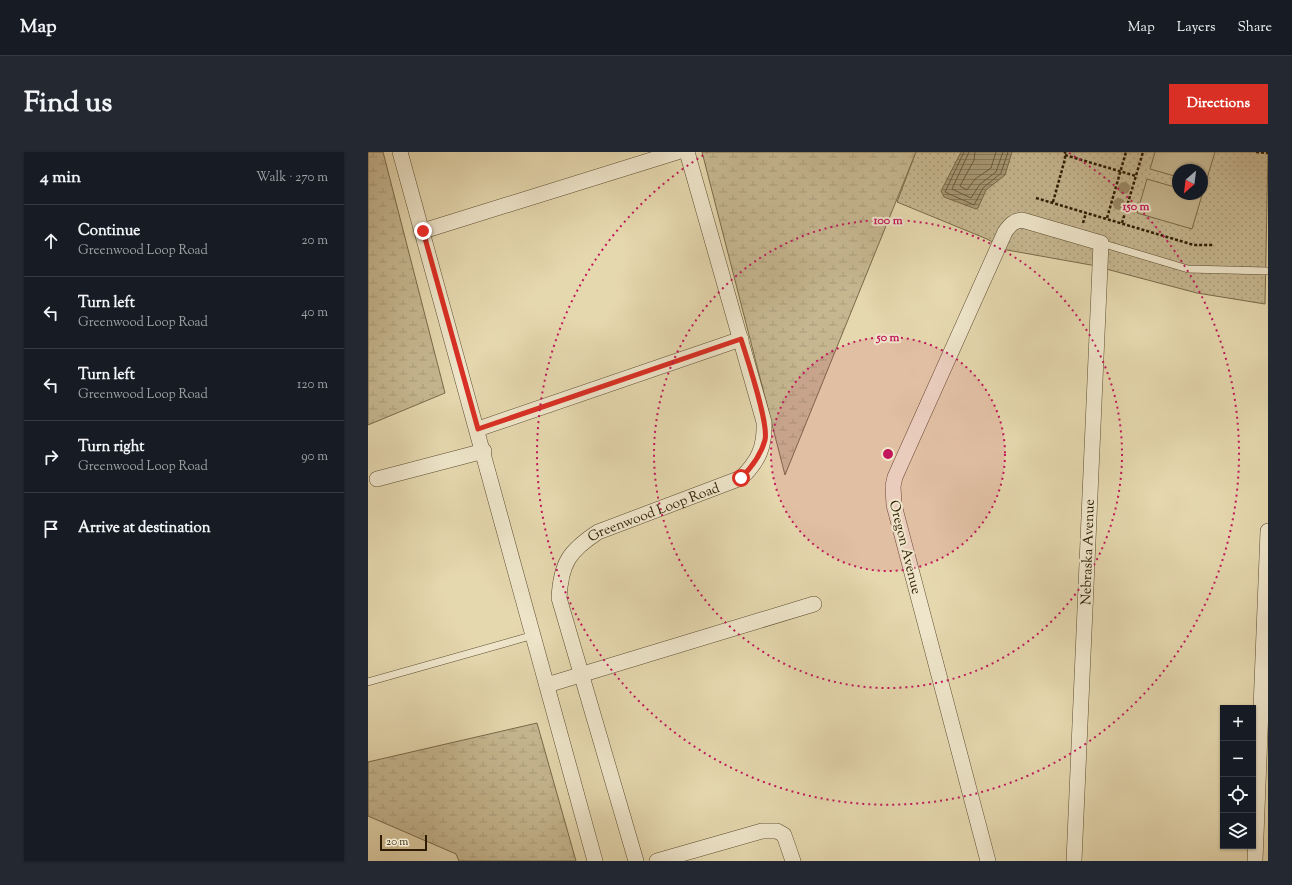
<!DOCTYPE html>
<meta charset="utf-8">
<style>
:root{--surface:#171b24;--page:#242831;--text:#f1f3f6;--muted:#9ea1a6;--line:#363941;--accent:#d93025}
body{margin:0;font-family:"Sorts Mill Goudy",serif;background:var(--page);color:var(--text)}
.controls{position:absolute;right:12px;bottom:12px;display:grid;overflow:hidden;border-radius:0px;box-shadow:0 1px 3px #0004}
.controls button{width:36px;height:36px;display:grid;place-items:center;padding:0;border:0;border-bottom:1px solid var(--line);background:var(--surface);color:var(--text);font:20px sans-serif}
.compass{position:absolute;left:804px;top:12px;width:36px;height:36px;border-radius:50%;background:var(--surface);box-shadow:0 1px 3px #0004;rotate:208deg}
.scale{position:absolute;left:12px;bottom:10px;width:47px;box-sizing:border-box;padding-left:4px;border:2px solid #2e1d03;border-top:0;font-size:11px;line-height:14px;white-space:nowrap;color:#2e1d03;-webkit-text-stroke:3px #eee5ca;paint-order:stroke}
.stop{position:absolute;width:12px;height:12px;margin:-9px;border:3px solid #d93025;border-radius:50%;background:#fff}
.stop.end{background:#d93025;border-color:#fff;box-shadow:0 1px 4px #0008}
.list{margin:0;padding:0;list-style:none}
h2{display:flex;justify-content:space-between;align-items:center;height:52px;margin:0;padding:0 16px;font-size:17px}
h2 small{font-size:13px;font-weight:400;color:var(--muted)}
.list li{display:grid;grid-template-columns:26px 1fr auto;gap:12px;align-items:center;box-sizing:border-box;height:72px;padding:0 16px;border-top:1px solid var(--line)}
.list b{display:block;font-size:15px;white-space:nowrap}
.list p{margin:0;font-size:13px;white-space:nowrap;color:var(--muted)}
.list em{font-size:13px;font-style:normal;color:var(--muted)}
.icon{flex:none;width:22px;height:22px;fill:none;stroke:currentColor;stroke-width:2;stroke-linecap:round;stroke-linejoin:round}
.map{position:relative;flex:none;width:900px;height:709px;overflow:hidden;border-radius:0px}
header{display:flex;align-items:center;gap:24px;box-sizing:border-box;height:56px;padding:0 20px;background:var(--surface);border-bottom:1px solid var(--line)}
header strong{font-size:19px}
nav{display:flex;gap:22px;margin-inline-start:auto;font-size:14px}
.intro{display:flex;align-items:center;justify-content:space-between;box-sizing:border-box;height:96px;padding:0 24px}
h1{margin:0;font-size:28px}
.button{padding:10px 18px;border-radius:0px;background:var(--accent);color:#fff;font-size:14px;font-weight:700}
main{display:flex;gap:24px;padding:0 24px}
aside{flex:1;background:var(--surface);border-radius:0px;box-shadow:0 1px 3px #0004}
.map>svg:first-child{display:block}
.wetland{fill:url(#wetland-marsh);stroke:#7a6a4a}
.park{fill:url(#park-dots);stroke:#7a6a4a;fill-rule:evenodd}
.pitch{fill:#c6b791;stroke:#7a6a4a}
.water{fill:url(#water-rules);stroke:#776747}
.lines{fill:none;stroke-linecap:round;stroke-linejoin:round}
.shore{stroke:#6a5a3c;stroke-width:1}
.service-casing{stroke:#5c4c2e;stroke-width:8}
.minor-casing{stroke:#5c4c2e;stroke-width:16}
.path{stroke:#2e1d03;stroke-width:2.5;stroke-dasharray:3 2;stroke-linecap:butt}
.service{stroke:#eee5ca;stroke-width:7}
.minor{stroke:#eee5ca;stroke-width:15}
.tree{fill:#9a8a68}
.route{stroke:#d93025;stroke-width:5}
.ring{fill:none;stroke:#c2185b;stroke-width:2;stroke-dasharray:2 4}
.labels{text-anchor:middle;stroke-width:4;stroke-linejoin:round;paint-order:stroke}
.street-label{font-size:14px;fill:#2e1d03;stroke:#eee5ca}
.centre{fill:#c2185b;stroke:#eee5ca;stroke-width:2}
.ring-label{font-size:12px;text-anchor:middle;font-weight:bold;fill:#c2185b;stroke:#eee5ca;stroke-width:4;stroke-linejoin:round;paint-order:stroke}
</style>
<header>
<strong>Map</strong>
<nav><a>Map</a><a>Layers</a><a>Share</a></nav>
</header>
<div class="intro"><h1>Find us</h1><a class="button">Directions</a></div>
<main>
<aside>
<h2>4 min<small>Walk · 270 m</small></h2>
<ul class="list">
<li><svg class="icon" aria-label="ahead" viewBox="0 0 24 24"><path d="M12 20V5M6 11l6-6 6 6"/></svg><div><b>Continue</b><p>Greenwood Loop Road</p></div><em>20 m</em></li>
<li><svg class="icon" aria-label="left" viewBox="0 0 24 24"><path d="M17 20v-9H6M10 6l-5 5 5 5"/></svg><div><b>Turn left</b><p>Greenwood Loop Road</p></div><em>40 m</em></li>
<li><svg class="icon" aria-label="left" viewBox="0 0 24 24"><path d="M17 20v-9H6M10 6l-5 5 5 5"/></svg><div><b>Turn left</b><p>Greenwood Loop Road</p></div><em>120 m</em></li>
<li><svg class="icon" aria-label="right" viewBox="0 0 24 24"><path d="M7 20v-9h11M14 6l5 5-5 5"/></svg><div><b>Turn right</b><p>Greenwood Loop Road</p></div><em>90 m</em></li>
<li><svg class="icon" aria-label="arrive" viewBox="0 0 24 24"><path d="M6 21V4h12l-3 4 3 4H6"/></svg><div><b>Arrive at destination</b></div></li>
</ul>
</aside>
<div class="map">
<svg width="900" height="709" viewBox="0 0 900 709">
<defs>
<pattern id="wetland-marsh" width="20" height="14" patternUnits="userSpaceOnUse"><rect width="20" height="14" fill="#c6b791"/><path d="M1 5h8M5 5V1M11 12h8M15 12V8" fill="none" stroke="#aa9d7b"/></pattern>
<pattern id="park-dots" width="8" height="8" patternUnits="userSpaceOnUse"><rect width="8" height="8" fill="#c6b791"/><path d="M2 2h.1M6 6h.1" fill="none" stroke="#aa9d7b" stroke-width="1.8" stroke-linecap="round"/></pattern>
<pattern id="water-rules" width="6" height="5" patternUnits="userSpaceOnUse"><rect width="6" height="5" fill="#a79874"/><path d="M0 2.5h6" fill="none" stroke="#887b5d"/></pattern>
</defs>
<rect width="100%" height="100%" fill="#e5d7ae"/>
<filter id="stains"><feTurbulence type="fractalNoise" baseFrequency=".005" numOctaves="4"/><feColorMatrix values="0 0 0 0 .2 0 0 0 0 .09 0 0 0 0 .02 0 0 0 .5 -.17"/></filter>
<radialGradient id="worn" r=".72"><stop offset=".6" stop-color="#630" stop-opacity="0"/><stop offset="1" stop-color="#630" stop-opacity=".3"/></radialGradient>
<path class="wetland" d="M0,0H15L77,241L0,273Z
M334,0H548L417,323Z
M169,571L208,709H91L88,702L0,664V610Z"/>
<path class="park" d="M548,0H900L897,152L829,141L723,113L639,98L619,87L529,50ZM810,18H834V42H810Z"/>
<path class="pitch" d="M787,0H847L837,33L834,32V18H810V25L782,17Z
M779,27L810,36V42L834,43L824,77L769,61Z"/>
<path class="water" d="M593,0H644L637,23L618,38L610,56L608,57L576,45L573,39Z"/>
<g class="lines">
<path class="shore" d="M596,0L577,40L606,53L615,36L633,21L640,0
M601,0L584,37L603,46L612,32L628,20L635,0
M607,0L606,8L592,34L599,38L607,27L623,16L628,0"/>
<defs>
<path id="service" d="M733,91L820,117L900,119
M0,530L166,483"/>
<g id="minor">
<path d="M32,0L227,709"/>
<path d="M55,79L309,0"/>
<path d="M110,277L373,187"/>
<path d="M9,327L116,299"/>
<path d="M179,533L446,452"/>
<path id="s1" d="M268,709L191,446C193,411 201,399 230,380L373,326C391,309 397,294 396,270L319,0"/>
<path d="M289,709L394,679H409L416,683L425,709"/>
<path d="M620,709L526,353L525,334L527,325L637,80C642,73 645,69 654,68L733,91L706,709"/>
<path d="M887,709L900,379"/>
</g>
</defs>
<use href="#service" class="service-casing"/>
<use href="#minor" class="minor-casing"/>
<path class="path" d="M888,0L900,1
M697,3L768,24
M668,46L826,93H845
M685,50L697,7V0
M739,66L758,0
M715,71L718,61
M754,71L775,0"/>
<use href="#service" class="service"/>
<use href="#minor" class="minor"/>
</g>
<g class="tree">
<circle cx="756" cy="36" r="6"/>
<circle cx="751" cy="52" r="6"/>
</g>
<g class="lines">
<path class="route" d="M55,79L110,277L373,187C379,207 401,271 397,288C393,303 384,315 373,326"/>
</g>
<circle cx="520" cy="302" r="117" fill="#c2185b" fill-opacity=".12"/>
<g class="ring">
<circle cx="520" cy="302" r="117"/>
<circle cx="520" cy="302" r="234"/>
<path d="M701 1A351 351 0 1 1 339 1"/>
</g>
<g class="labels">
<g class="street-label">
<text dy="5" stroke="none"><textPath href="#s1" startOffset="414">Greenwood Loop Road</textPath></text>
<text transform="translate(538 395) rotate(76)" y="5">Oregon Avenue</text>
<text transform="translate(719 400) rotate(-88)" y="5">Nebraska Avenue</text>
</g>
</g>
<circle cx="520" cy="302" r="6" class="centre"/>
<g class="ring-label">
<text x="768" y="58">150 m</text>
<text x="520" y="72">100 m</text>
<text x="520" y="189">50 m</text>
</g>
<rect width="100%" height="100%" filter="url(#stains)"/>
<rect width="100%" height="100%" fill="url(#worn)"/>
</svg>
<div class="controls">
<button>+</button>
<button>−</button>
<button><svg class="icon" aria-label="locate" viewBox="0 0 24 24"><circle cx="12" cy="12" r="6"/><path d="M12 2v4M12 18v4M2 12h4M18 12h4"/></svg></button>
<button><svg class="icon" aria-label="layers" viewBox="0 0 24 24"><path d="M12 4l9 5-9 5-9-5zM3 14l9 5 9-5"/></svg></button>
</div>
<svg class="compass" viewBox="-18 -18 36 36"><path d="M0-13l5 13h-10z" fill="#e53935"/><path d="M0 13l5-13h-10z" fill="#9ea1a6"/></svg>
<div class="scale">20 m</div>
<div class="stop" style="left:373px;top:326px"></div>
<div class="stop end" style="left:55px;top:79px"></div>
</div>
</main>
